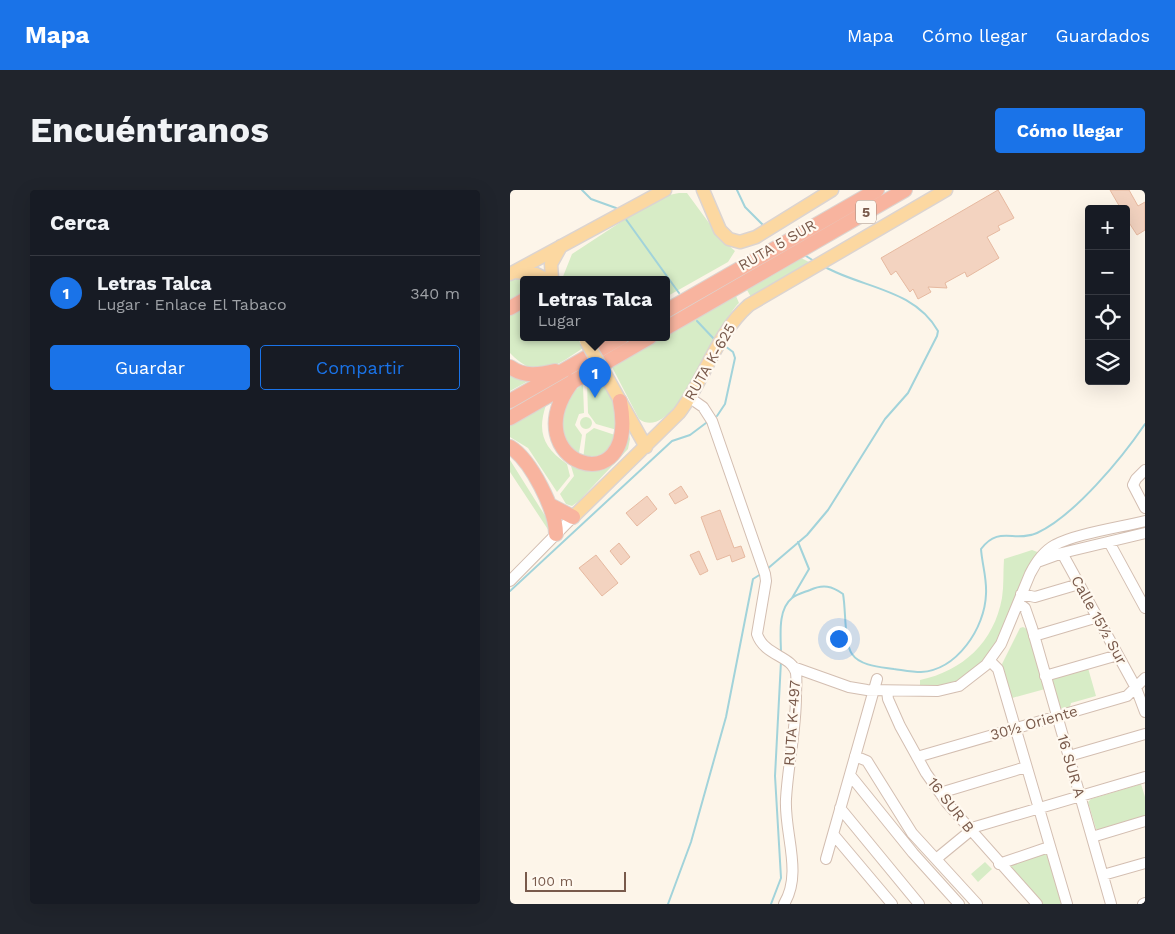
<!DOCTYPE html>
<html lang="es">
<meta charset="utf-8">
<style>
:root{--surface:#171b24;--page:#20242c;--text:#f1f3f6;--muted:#9ea1a6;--line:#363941;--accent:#1a73e8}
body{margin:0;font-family:"Work Sans",sans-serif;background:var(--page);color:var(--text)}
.controls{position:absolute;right:15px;top:15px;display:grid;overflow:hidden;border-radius:5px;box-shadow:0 5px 20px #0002}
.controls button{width:45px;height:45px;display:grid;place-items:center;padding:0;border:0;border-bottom:1px solid var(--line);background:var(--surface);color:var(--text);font:25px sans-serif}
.scale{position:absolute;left:15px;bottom:12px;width:101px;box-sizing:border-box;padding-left:5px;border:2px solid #795a4b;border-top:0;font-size:14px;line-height:18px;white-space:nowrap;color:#795a4b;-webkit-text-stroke:4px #fff9f0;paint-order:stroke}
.you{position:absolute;left:328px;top:448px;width:18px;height:18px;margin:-12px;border:4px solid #fff;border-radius:50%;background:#1a73e8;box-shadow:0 0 0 8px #1a73e833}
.badge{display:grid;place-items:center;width:32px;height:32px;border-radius:50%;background:var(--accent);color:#fff;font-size:16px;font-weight:700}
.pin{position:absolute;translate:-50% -41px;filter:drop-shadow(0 1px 2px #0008)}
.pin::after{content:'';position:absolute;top:26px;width:18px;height:15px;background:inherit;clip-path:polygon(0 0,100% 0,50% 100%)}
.popup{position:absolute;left:10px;top:86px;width:150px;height:65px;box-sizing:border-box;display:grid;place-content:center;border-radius:5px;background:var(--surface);filter:drop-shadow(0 1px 4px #0005);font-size:16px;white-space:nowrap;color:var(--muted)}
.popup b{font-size:19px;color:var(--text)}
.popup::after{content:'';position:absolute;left:50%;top:100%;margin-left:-10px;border:10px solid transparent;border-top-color:var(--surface)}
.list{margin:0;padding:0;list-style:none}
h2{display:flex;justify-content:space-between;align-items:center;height:65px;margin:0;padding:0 20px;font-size:21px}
h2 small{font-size:16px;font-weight:400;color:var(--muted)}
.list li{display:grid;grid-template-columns:32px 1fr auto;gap:15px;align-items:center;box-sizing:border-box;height:75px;padding:0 20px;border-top:1px solid var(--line)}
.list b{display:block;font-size:19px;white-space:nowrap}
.list p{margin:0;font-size:16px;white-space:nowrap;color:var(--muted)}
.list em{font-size:16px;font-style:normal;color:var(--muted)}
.actions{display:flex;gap:10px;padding:15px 20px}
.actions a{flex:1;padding:11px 0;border:1px solid var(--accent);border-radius:5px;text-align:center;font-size:18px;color:var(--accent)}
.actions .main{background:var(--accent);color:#fff}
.icon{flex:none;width:28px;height:28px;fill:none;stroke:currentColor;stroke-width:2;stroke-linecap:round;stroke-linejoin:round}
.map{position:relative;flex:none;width:635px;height:714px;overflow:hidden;border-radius:5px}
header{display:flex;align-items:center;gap:30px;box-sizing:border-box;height:70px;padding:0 25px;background:var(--accent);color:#fff}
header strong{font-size:24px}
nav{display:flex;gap:28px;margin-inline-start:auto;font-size:18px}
.intro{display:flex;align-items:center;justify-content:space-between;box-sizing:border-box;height:120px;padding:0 30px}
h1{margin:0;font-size:35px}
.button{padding:12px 22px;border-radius:5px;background:var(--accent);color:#fff;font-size:18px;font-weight:700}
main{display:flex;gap:30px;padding:0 30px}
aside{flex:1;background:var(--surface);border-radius:5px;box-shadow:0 5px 20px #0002}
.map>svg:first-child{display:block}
.green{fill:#d7ecc6}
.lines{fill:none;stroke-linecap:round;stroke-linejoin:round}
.stream{stroke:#a2d3da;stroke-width:2}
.building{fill:#f3d3c0;stroke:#e6b9a0}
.minor-casing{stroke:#d3beb1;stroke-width:12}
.major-casing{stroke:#dcd4d0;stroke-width:15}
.highway-casing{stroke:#dcd4d0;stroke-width:16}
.minor{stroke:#fff;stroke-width:10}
.major{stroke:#fcd8a1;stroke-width:12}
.highway{stroke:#f8b49f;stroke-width:14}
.major-bridge-casing{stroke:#dcd4d0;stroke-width:15;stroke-linecap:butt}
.major-bridge{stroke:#fcd8a1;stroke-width:12}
.labels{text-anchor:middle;stroke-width:4.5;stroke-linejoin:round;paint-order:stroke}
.shield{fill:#fff9f0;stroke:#a18a7c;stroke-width:1}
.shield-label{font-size:14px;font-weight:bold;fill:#795a4b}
.street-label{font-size:15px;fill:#795a4b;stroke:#fff9f0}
</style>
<header>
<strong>Mapa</strong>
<nav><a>Mapa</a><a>Cómo llegar</a><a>Guardados</a></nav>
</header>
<div class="intro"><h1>Encuéntranos</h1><a class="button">Cómo llegar</a></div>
<main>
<aside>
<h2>Cerca<small></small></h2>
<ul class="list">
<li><span class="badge">1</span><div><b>Letras Talca</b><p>Lugar · Enlace El Tabaco</p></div><em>340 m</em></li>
</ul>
<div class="actions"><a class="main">Guardar</a><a>Compartir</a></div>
</aside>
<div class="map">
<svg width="635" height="714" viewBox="0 0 635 714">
<rect width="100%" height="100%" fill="#fdf5e9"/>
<path class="green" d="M169,3H177L210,48L225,61L218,72L156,107V89H52L62,64L149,7Z
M291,68L299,72L241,107L237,100Z
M9,86L25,89H14V105L0,110V91Z
M226,106L229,113C207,132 166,256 129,229L102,177L153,147H156V145L212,111Z
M14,117V147H67L73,158C46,176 27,192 0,163V125L4,121Z
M0,182L20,190L0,201Z
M84,191C104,196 107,223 107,240L86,234L78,223L77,193Z
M73,195L74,223L69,224L65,235L72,245L68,269L42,229L61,202Z
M36,215C27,242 33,257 57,274L60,286L47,302L18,258L0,247V235Z
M70 233a6 6 0 1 1 12 0a6 6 0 1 1-12 0Z
M117,236L120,249L118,259L69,311L62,316L56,314L50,304L64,286L61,276L73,279L85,276Z
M84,238L105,245C99,263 91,266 73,270L76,244Z
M0,270L39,332V341L0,282Z
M522,360L530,363C510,403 486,478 441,494C431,497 420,496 410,497V490C453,481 484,452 492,408C494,395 493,382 494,369Z
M513,437L517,439L535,499L502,508L492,474L510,438Z
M578,478L586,506L561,513L560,517L553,519L549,517L541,490L543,487Z
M631,594L635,607V627L590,640L586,639L578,612L581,609Z
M537,661L552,714H531L498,678L499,675Z
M475,672L482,679L468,692L461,684Z"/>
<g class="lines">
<path class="stream" d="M72,0L81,9L106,18
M227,0L235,17L255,37
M115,28L169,103
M296,66L304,71
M187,131L204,149
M207,226L215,214L225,168L223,162L215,156
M256,380L297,345L318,320L375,229L398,203L427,146L428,141C404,99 353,98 315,77
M0,401L162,251L180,245L196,233
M282,408L299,379L288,352
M271,464C271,447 267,420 282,408C287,404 295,402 300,400C313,394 322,396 333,404C336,419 334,453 342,464C350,476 371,477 384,479C392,480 402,482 411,482C447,480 475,438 476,404C477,388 472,374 471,359C489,335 504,353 527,343C564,326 612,268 635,234
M158,714L181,652L216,527L243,389L251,384
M261,714L271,688L265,586L271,471"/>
</g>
<path class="building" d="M488,0L504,28L488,36L490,40L477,47L489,68L457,87L455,82L435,93L437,98L418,97L421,102L408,109L403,99L400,102L386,81L381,85L371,68Z
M600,0H619L628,16L635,12V40L627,45L616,28V19H611Z
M171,296L178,307L165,314L159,304Z
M137,306L147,319L127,336L116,323Z
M210,320L224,358L231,356L235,367L222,372L220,365L207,370L191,327Z
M109,353L120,367L111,375L100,361Z
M189,361L198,381L190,385L180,365Z
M86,365L108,393L92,406L69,378Z"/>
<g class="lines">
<defs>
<path id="minor" d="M180,208L193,217L202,231L255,384L256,391L247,444C254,466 283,466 286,483C287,490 286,499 286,506C286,541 278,574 276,609C274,643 293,683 274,714
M635,280L626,289L623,295L635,318
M599,352L635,418
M552,363L626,498L635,522
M530,371L552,363L635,343
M0,391L63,327
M511,404L525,407L569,394
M508,413L515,418L522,438L601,714
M524,446L588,427
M480,471L488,479L557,714
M283,477L339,497L357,500L428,501L449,496L476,475L491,454L520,384C526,372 534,361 545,355C564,344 612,337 635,331
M535,486L608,465
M377,501L378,509L390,536L416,583L437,613L527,714
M345,566L357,571L402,643L467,714
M559,566L635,544
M407,567L617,506L635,488
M340,585L403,663L449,714
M430,603L516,577
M330,618L409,714
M323,644L382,714
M582,647L635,631
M316,669L367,489
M426,669L465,637L635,587
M489,674L539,657
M593,685L635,673
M633,714L635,713"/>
<path id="major" d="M193,0L210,40L219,49L230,52L246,47L322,0
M5,82L26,84L36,89
M0,84L155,0
M42,89L41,74L51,56
M99,191L136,257
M63,327L169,223C195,189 206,144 239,115L436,0"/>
<path id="highway" d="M0,118L14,110
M156,121L367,0
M156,138L395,0
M0,177C14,187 29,185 45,181
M63,191C0,273 131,318 110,211
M0,211L112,147
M0,228L140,147
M0,257C21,270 46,320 46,344
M40,315L63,327"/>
</defs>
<use href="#minor" class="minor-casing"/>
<use href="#major" class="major-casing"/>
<use href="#highway" class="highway-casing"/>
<use href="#minor" class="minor"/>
<use href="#major" class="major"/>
<use href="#highway" class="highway"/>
<defs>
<path id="major-bridge" d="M76,151L99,191"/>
</defs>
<use href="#major-bridge" class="major-bridge-casing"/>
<use href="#major-bridge" class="major-bridge"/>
</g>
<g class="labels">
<rect class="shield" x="346" y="10.5" width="20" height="23" rx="4"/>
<g class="shield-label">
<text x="356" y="27">5</text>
</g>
<g class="street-label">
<text transform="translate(267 55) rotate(-30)" y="5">RUTA 5 SUR</text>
<text transform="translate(200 172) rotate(-60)" y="5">RUTA K-625</text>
<text transform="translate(589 430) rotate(61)" y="5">Calle 15½ Sur</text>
<text transform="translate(282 533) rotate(-86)" y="5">RUTA K-497</text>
<text transform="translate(524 533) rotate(-16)" y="5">30½ Oriente</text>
<text transform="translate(561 576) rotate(74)" y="5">16 SUR A</text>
<text transform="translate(441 615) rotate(52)" y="5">16 SUR B</text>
</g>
</g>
</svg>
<div class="controls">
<button>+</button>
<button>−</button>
<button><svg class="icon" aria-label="locate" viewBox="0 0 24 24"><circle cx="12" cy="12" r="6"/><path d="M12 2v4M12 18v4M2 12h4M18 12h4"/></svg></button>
<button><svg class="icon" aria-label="layers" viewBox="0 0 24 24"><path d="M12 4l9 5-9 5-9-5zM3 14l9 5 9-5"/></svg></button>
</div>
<div class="scale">100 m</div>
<div class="you"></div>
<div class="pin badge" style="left:85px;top:208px">1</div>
<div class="popup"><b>Letras Talca</b>Lugar</div>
</div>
</main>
